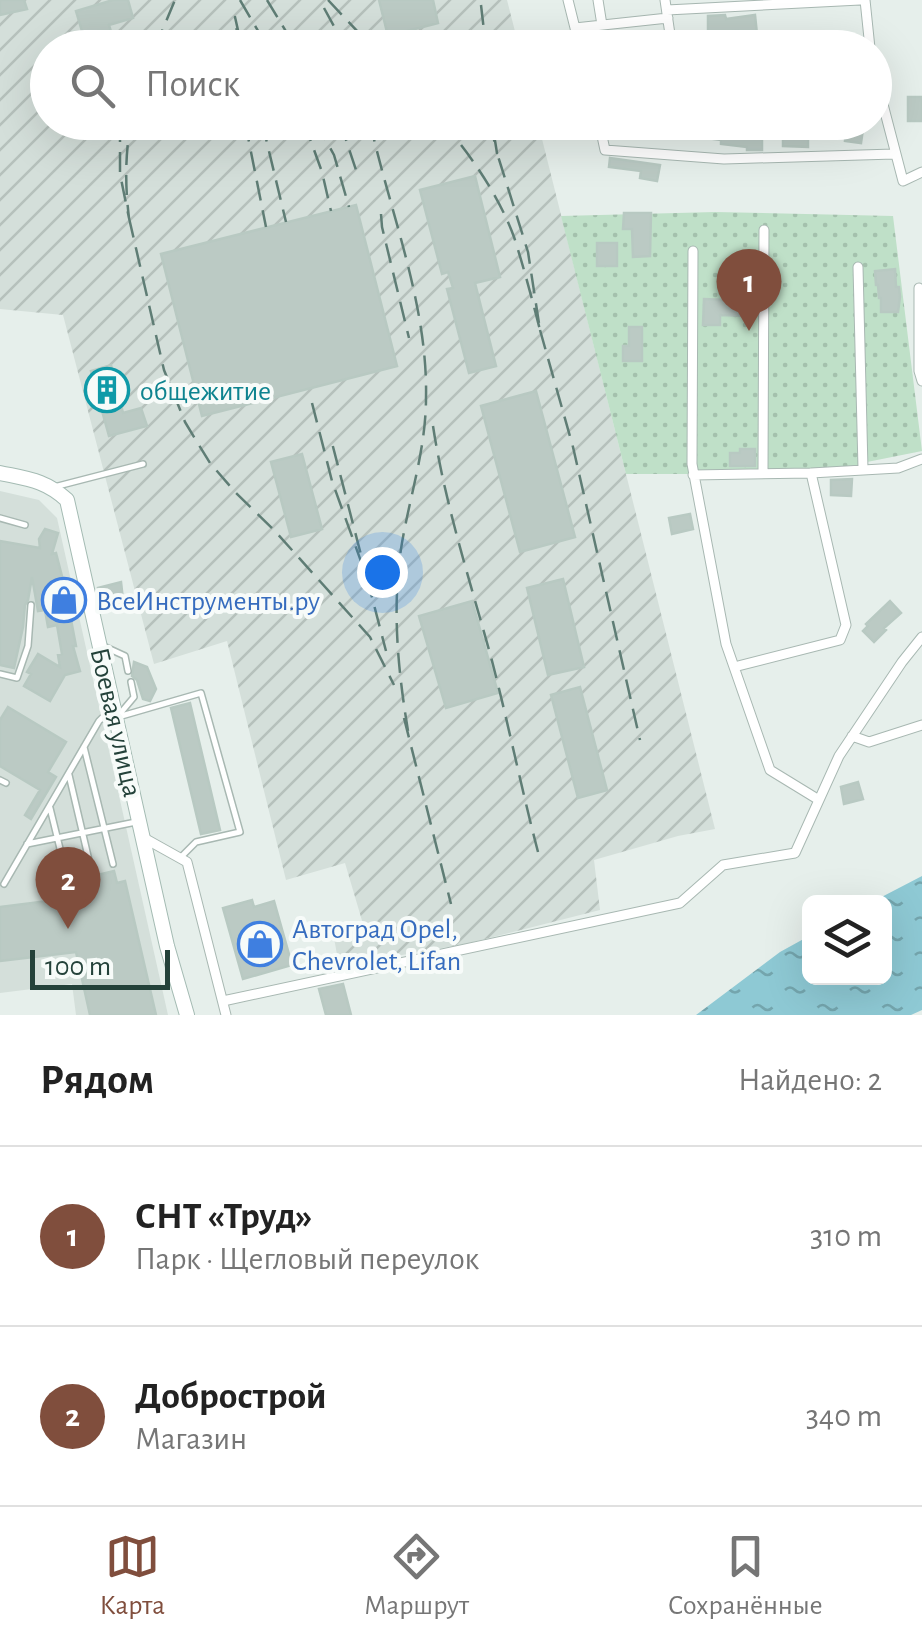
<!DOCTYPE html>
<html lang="ru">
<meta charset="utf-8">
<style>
:root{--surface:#fff;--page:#f6f6f6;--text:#222;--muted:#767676;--line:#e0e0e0;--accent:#804e3d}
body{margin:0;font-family:"Alegreya Sans",sans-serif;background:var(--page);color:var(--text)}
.controls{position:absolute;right:30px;bottom:30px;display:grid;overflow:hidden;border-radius:15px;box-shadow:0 10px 40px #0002}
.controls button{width:90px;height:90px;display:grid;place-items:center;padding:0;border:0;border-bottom:2px solid var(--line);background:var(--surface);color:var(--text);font:50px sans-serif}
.scale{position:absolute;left:30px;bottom:25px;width:140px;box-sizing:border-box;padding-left:10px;border:5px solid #24423a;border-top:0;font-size:28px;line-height:35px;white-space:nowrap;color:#24423a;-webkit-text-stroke:8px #f7fbf9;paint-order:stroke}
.you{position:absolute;left:382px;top:572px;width:35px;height:35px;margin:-25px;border:8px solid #fff;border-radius:50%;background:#1a73e8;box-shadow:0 0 0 15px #1a73e833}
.badge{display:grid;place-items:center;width:65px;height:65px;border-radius:50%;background:var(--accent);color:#fff;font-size:32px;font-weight:700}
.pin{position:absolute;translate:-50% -82px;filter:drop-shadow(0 2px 5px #0008)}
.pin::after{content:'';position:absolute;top:52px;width:35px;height:30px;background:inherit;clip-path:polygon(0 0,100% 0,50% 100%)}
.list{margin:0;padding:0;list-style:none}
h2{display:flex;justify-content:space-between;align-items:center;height:130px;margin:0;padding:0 40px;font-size:42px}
h2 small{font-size:32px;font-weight:400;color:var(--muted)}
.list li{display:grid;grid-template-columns:65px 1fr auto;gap:30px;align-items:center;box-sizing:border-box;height:180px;padding:0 40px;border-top:2px solid var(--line)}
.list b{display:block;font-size:38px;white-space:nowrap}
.list p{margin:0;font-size:32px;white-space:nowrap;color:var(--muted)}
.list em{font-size:32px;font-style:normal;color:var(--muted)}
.icon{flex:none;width:55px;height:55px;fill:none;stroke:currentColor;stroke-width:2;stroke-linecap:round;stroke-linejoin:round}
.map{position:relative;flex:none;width:922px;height:1015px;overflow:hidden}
.search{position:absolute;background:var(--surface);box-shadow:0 10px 40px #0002;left:30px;right:30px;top:30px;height:110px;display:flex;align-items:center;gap:25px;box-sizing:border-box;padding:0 35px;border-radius:55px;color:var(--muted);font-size:38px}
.sheet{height:490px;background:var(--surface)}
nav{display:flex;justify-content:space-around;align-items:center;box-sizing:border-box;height:140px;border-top:2px solid var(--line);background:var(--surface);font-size:28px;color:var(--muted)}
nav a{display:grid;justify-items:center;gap:5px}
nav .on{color:var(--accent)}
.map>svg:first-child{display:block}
.built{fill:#d4dfda}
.industrial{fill:url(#industrial-furrows)}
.garden{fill:url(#garden-dots)}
.water{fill:url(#water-ripples)}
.building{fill:#bbcac4;stroke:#b8c9c2;stroke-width:2.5}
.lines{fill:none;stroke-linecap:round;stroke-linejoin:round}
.lane-casing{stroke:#a8b8b2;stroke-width:8}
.street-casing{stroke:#a8b8b2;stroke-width:11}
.secondary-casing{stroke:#a4bbb3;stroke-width:16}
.lane{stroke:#fff;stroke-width:5}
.street{stroke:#fff;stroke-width:9}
.secondary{stroke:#fff;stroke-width:14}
.rail{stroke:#5f7d75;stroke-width:2.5;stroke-dasharray:20 10;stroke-linecap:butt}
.labels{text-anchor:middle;stroke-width:8;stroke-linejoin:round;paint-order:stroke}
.culture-label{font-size:28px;fill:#0d838f;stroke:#f7fbf9;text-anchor:start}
.shop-label{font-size:28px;fill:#366cbe;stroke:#f7fbf9;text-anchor:start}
.street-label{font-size:28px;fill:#24423a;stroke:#f7fbf9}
</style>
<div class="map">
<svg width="922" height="1015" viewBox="0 0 922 1015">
<defs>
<pattern id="industrial-furrows" width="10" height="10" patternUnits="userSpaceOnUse" patternTransform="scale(2.5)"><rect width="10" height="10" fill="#d4dfda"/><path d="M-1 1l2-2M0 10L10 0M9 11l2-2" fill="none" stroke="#b6c1bc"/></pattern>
<pattern id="garden-dots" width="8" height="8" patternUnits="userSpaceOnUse" patternTransform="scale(2.5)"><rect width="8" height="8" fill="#bfe0c8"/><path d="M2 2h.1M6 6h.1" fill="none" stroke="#a4c1ad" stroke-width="1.8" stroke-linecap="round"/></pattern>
<pattern id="water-ripples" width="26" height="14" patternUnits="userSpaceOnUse" patternTransform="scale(2.5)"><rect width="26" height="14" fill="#8ec9d4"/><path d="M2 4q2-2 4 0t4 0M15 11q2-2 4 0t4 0" fill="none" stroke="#74a5ad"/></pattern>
</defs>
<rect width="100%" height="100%" fill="#e6efeb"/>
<path class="built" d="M0,491L39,500L57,518L168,1015H76L72,984L0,993Z"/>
<path class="industrial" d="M0,0H507L519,47L48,48V122L538,123L715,829L678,836L594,860L600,910L465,944L339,966L333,932L363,924L345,863L286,880L227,641L154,664L63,315L0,309Z"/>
<path class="garden" d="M715,212L893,216L922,451L867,462L859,466L689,474H626L561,216Z"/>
<path class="water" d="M922,876V1010L911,1015H696L780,952L809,936L810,978H884V902H872Z"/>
<path class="building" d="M0,0H24L27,9L0,15Z
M113,0H128L133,18L109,25L116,48H87L76,11Z
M379,0H433L438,23L388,36Z
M725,15L726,19L755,15L757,34L739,37L738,31L708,32V16Z
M908,97H922V121H908Z
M696,122H710L709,128L762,135V150H747V147L721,144V140L699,137L700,131L694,130Z
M847,122H864L861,143L845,141Z
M783,131H808V147L783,146Z
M610,158L660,165L657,181L640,178L641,171L609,167Z
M475,176L500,277L475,283L496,366L469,373L447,289L453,288L448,272L442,274L420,190Z
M356,205L397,366L202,416L161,254Z
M624,213H651L650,256L633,257L632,229H623Z
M597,243H617V266H597Z
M895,269L896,287H899L900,297L898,312H881V298H879L878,285H876L875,271Z
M704,299L747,301V316L720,315V325H703Z
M629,327H642V361H623V346H629Z
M111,365L123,413L141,408L147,426L109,436L91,371Z
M536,391L575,537L520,552L481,406Z
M740,449H755V466H730V453H740Z
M302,454L322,529L291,537L271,462Z
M852,479L851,496L831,495V480Z
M690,514L693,529L672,534L669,518Z
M45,529L58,533L52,554L56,553L65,588L76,646H73L80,671L65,675L50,701L24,686L31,674L27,672L38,654L60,667L58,655L62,654L57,625L48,627L45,610L38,611L32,577L28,600L25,605L23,627L14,668L0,665V541L40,548L39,539Z
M563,579L584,667L548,675L527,588Z
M121,582L123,600L101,605L98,588Z
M472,601L498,693L446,708L419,616Z
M890,601L901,613L884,628L886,630L874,642L863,631L868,626L866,624Z
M134,662L147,667L156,689L150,701L143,699L137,680L132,676Z
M580,687L607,790L578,798L551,695Z
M190,703L220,830L201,834L171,708Z
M8,707L66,742L48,772L56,777L31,819L25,815L40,790L0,766V720Z
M858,782L863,799L844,804L841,787Z
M114,871L117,883L125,881L156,1015H90L76,952L0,961V907L64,899L60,884Z
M252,900L254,907L274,901L292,965L243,979L223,908Z
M343,984L351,1015H326L319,989Z"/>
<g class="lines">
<defs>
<path id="lane" d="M54,487L143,464
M0,518L25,525
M101,645L125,656L128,671
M0,674L17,678L28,646L31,605
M118,716L134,697L131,682
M118,717L201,693L240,832L196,842L180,858
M84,747L113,864
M69,775L91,869
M0,780L6,783
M50,808L66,873
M27,844L136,822
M4,884L99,721L111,709"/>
<path id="street" d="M568,0L580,48
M598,0L602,25
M665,0L672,48
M865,0L870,48
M667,10L860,0
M575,28L668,18
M874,70L903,181L922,172
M599,122L605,150L724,159L894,154
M693,251L692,464L726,644L770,770L819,800
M858,267L863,469
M919,288V371L922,381
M763,473L764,230
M693,475L811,473L898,468L922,459
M734,667L840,640L846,625L811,473
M852,736L869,742L922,725
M144,838L187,862L226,1015
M223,1001L680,903L723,865L795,853L839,756L902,662L922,637"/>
<path id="secondary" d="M0,473C28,479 45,480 67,500L167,946L187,1015"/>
</defs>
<use href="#lane" class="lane-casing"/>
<use href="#street" class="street-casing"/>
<use href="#secondary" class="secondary-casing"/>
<use href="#lane" class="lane"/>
<use href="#street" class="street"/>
<use href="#secondary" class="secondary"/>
<path class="rail" d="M240,0L268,48
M267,0L296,48
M328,0L373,48
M481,5L486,48
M324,8L346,48
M155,48L175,0
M239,48L235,17L242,48
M120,122V174L129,218C125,186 125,154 131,122
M245,122L266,227
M262,122L286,222
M304,122L322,172L331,211
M316,122L334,155L349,207
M340,122L357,173
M370,122C390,213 428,304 426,398C426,450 409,498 401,549C392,610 398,670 408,731
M442,122C471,155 499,196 514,237C524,268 532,299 540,330L528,252L497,153
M490,122L497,153L492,122
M381,214L382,227L409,338
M129,218L164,370L185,422L197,442L210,463L236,493L274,530L370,637L394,685
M540,330L573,447L640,740
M312,403L332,481L367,578L331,439
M433,426C445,504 470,581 491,657C508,722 521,787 538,852
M367,578L386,651
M404,718L451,904"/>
</g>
<defs>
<symbol id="building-ring" viewBox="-11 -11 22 22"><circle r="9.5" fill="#f7fbf9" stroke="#0f9aa8" stroke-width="1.5"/><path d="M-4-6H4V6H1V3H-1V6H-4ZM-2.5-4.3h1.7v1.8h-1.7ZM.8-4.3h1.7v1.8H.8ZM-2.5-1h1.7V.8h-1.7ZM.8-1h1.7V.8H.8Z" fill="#0f9aa8"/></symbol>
<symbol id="shop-ring" viewBox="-11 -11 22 22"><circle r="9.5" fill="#f7fbf9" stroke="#3f7fe0" stroke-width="1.5"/><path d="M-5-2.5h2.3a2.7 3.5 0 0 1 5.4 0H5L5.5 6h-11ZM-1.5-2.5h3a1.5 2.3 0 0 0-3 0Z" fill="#3f7fe0"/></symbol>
</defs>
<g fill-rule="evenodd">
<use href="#building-ring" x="82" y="365" width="50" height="50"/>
<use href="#shop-ring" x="39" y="575" width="50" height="50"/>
<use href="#shop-ring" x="235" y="919" width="50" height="50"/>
</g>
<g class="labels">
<g class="culture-label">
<text x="140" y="400">общежитие</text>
</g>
<g class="shop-label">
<text x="96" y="610">ВсеИнструменты.ру</text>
<text x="292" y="938">Автоград Opel,<tspan x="292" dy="32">Chevrolet, Lifan</tspan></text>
</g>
<g class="street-label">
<text transform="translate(117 722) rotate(77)" y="10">Боевая улица</text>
</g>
</g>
</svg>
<div class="controls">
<button><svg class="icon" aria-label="layers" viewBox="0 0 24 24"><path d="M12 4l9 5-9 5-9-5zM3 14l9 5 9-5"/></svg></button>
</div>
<div class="scale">100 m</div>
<div class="you"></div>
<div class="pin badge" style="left:749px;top:331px">1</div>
<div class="pin badge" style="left:68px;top:929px">2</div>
<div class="search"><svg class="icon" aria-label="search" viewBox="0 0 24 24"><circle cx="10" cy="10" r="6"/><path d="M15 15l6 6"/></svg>Поиск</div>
</div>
<section class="sheet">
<h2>Рядом<small>Найдено: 2</small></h2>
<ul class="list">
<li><span class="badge">1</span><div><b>СНТ «Труд»</b><p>Парк · Щегловый переулок</p></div><em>310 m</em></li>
<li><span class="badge">2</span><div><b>Добрострой</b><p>Магазин</p></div><em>340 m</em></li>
</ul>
</section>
<nav>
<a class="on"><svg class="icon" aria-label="map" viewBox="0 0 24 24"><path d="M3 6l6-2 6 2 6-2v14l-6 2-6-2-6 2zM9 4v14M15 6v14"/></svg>Карта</a>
<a><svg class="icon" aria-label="directions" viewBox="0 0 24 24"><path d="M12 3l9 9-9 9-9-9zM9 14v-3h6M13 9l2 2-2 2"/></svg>Маршрут</a>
<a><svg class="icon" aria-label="saved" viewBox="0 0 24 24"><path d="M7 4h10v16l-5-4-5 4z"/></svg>Сохранённые</a>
</nav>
